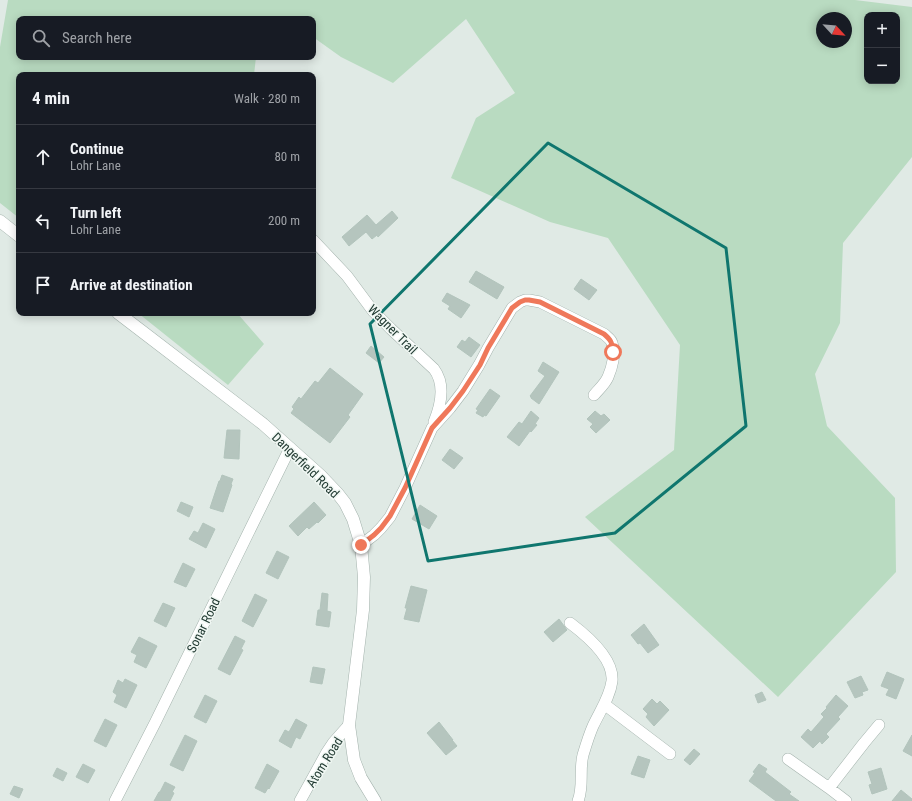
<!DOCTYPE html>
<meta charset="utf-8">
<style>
:root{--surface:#171b24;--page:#242831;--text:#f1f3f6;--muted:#9ea1a6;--line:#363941}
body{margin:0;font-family:"Roboto Condensed",sans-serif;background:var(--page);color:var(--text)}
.controls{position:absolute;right:12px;top:12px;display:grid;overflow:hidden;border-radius:8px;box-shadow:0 2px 10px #0003}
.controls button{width:36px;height:36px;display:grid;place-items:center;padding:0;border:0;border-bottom:1px solid var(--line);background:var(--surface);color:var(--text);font:20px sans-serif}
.compass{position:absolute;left:816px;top:12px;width:36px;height:36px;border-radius:50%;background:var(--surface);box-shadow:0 2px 10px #0003;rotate:116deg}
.stop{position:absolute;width:12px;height:12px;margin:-9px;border:3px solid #ef785a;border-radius:50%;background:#fff}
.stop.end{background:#ef785a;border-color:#fff;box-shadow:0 1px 4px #0008}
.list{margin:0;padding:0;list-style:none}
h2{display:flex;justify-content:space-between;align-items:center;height:52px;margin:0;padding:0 16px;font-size:17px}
h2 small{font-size:13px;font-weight:400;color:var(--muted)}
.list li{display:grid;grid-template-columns:26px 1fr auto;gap:12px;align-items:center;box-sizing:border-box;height:64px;padding:0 16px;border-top:1px solid var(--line)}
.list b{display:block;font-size:15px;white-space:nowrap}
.list p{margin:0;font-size:13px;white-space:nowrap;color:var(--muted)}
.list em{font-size:13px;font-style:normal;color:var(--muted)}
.icon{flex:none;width:22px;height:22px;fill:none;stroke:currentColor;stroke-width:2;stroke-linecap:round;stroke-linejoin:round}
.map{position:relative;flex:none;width:912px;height:801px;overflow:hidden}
.search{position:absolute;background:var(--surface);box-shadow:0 2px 10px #0003;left:16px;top:16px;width:300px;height:44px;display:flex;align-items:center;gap:10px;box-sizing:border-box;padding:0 14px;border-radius:8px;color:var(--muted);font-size:15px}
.panel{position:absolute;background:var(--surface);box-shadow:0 2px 10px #0003;left:16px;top:72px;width:300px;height:244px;border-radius:8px}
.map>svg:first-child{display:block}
.green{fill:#b9dbc1;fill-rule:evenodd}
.building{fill:#b5c5be;stroke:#b2c4bc}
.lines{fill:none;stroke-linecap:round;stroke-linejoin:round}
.minor-casing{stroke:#a3b2ac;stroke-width:12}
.tertiary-casing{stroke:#a3b2ac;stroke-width:13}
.minor{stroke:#fff;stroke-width:11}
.tertiary{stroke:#fff;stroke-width:12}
.route{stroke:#ef785a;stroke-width:5}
.marked{fill:none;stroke:#0f766e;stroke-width:3;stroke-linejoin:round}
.labels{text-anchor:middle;stroke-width:3;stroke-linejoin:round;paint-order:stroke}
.street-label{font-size:13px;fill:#213a32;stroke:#f0f7f3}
</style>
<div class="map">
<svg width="912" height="801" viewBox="0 0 912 801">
<rect width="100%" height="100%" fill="#e0eae5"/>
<path class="green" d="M8,0H855L912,7V157L843,243L840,323L815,374L827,426L895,498L896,572L778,697L585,517L674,450L680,345L608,238L550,222L451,178L476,118L515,93L466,19L393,83L341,57L313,37V19H19V57H256L254,75H19V218L0,203V47ZM867,15H897V81H867ZM822,18H846V42H822Z
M138,313H237L264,344L228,385Z"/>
<path class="building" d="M392,211L398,218L378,237L377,235L372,239L366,232L349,246L342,237L367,215L376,225Z
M476,271L504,287L497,299L469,282Z
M581,279L597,290L589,300L574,289Z
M447,293L470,305L461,318L448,309L450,306L442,301Z
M469,337L480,345L471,357L457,347L462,340L465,342Z
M371,346L384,357L379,363L366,353Z
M543,362L559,372L539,404L531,398V397L530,396L545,376L538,371Z
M330,368L363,394L348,415L350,417L330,443L291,413L294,409L292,407L299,397L301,399L315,381L318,383Z
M490,389L500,396L486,416L484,415L483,417L476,413L478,410L476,409Z
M531,411L539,418L535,424L537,425L531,432L530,431L519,446L507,437L519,422L522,424Z
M595,411L601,416L604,414L610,420L596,433L590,427L593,424L587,419Z
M227,430H240L239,459L224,458Z
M450,449L463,458L454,469L442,460Z
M222,475L233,479L231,484L232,485L223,512L210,508L219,481H220Z
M181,502L193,507L189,517L177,511Z
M314,502L326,515L318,523L317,522L309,529L307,527L298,536L289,526Z
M420,505L437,516L429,529L412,519Z
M203,523L215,529L206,548L189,539L194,531L198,533Z
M277,551L289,557L278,579L266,573Z
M183,563L195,569L186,587L174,582Z
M411,586L427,590L419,622L404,619L407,608H405Z
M322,593L328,594L327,611L331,612L329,627L316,625L318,610H320Z
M255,594L267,600L253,627L242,621Z
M163,603L175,608L166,627L154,621Z
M559,619L567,630L553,642L544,632Z
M644,624L659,645L648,653L640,643L638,644L631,635Z
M235,636L245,641L241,649L243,650L230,675L218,669Z
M139,637L157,646L146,668L134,662L137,655L131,652Z
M313,667L325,669L322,684L310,682Z
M887,672L904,679L896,699L886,695L889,689L881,686Z
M861,676L868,690L862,692L863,695L855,698L847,682Z
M125,679L137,685L126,708L114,702L117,695L113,692L118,680L123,683Z
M762,692L766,700L758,703L755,695Z
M205,695L217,701L206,723L194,717Z
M836,695L848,706L838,717L840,719L826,734L829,737L822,744L820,741L813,748L801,737L808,729L811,732L824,717L821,714L827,708L826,707Z
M652,699L657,704L660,701L669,710L654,726L646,717L648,714L643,709Z
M105,719L117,725L106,747L94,741Z
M296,719L307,725L300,739L296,737L291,748L279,741L285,730L289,732Z
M439,722L453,740H452L457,746L446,755L427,733Z
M185,735L197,741L183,771L170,765Z
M912,735V756L903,751Z
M694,749L700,754L690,765L684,760Z
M638,756L650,760L644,778L631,774Z
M83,764L95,770L88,783L76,777Z
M267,764L279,771L269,789L268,788L265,793L255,788Z
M759,764L767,769L765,772L791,792L789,794L799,801H776L749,781L755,773L753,772Z
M57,768L67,773L63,781L53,776Z
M881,768L887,789L872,794L869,785L872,784L868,772Z
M165,782L175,787L172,792L174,793L170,801H154L159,792H160Z
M14,786L23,789L19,798L10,794Z
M901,790L912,799V801H892Z"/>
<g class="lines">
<defs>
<path id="minor" d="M313,240L347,276L373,311L391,329L434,369C446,385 441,405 434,422
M361,545L374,535L381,528L390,517L405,488L432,428L450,408L463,391L479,365L488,348L512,308L520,302L525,300H529L540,302L604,334C607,337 611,339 612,343C616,353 612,368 608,377C605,384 599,389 594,395
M570,623C586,635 614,658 612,681C610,697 600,711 593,726C589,735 586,745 583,755C579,770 584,786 578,801
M604,704L670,754
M788,759L829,788L846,801
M829,788L864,743L879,725
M115,801L155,723L290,448
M300,801L327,752L333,743L349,725"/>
<path id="tertiary" d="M0,221L19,236
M118,313L263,424L320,475L338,494L345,503L353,519L361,545L364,577L363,610L349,725L354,760L361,778L375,801"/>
</defs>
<use href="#minor" class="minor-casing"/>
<use href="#tertiary" class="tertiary-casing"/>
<use href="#minor" class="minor"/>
<use href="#tertiary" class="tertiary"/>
</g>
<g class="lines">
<path class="route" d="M361,545L374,535L381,528L390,516L405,488L432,428L450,408L463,391L480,365L488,348L512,308L520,302L525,300H529L540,302L604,334C611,340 612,342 613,352"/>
</g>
<path class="marked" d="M548,143L726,248L746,426L615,533L428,561L370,324Z"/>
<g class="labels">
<g class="street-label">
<text transform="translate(393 329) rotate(45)" y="5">Wagner Trail</text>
<text transform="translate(306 465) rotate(44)" y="5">Dangerfield Road</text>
<text transform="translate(203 625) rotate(-64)" y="5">Sonar Road</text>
<text transform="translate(324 762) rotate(-58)" y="5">Atom Road</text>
</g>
</g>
</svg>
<div class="controls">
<button>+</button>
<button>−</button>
</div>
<svg class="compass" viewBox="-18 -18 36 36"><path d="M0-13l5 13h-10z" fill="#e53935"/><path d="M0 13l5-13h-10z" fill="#9ea1a6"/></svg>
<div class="stop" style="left:613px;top:352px"></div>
<div class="stop end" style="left:361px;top:545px"></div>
<div class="search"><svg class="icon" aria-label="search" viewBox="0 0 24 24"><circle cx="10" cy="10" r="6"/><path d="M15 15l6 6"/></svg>Search here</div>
<section class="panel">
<h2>4 min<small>Walk · 280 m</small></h2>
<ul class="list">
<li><svg class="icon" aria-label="ahead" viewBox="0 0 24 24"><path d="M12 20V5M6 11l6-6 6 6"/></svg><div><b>Continue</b><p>Lohr Lane</p></div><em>80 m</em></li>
<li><svg class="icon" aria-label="left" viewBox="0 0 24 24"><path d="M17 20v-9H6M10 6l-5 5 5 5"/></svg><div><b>Turn left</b><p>Lohr Lane</p></div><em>200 m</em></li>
<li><svg class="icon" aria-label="arrive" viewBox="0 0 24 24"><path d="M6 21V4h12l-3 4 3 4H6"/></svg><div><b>Arrive at destination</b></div></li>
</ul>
</section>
</div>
